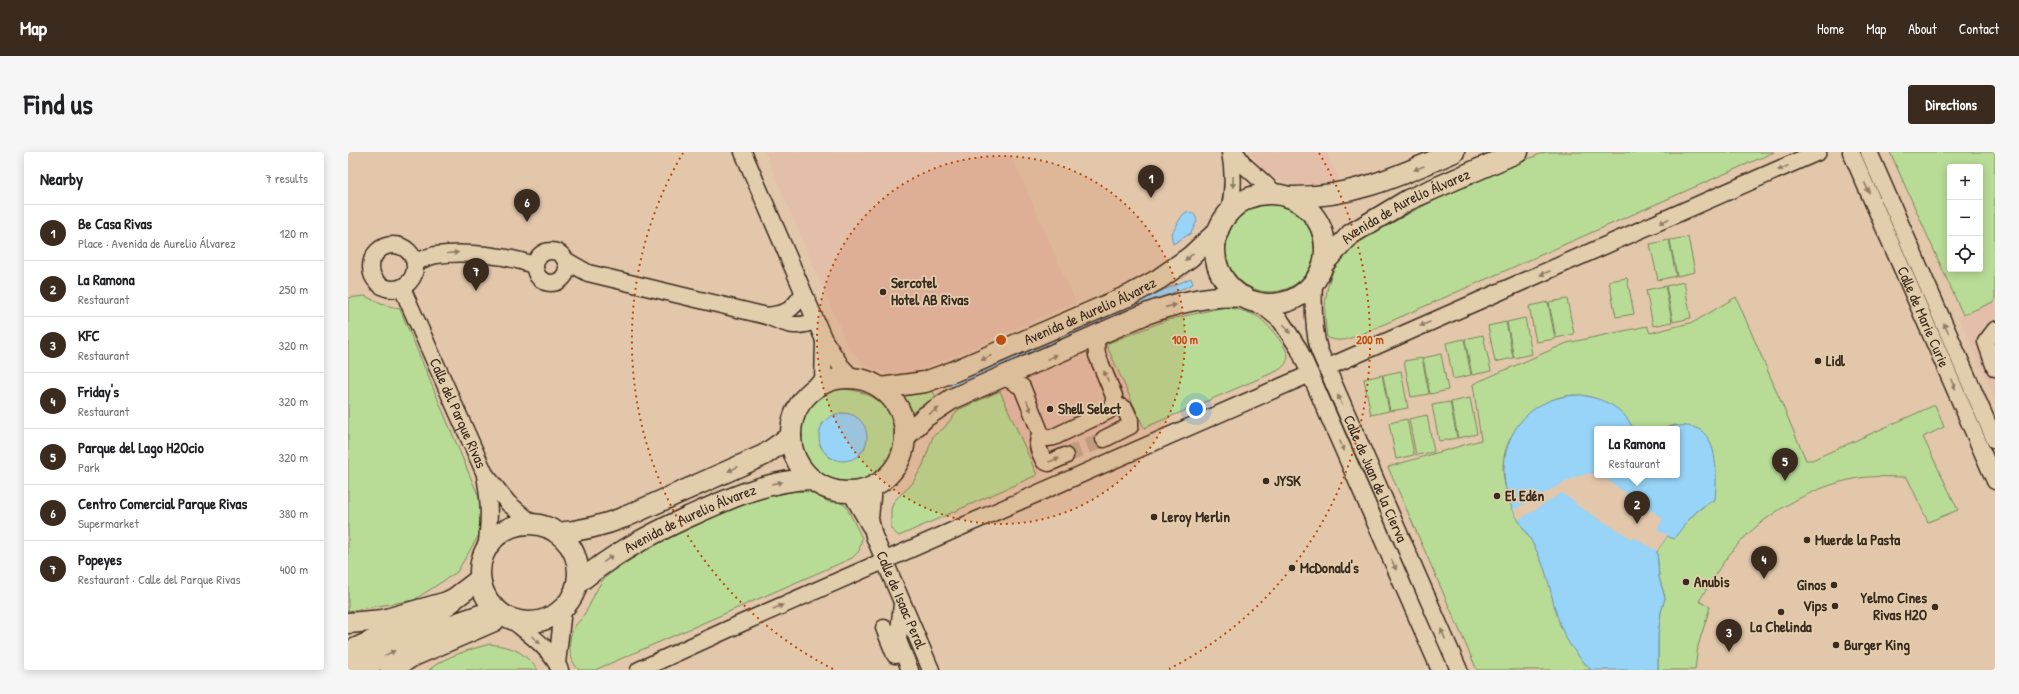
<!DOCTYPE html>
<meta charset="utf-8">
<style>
:root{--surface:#fff;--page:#f6f6f6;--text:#202124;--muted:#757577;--line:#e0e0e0;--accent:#3b2a1e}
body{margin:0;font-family:"Patrick Hand",sans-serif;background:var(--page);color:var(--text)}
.controls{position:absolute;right:12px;top:12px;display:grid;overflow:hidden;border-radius:4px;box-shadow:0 2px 10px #0003}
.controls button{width:36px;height:36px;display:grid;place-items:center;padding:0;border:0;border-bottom:1px solid var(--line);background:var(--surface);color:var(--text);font:20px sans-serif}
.you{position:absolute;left:848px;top:257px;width:14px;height:14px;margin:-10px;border:3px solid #fff;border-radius:50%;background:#1a73e8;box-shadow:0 0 0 6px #1a73e833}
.badge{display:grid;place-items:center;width:26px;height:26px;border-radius:50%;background:var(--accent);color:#fff;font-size:13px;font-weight:700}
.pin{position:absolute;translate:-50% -33px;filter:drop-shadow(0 1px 2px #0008)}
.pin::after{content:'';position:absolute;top:21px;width:14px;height:12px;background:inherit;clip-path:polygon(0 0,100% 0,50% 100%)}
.popup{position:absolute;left:1246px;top:274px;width:86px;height:52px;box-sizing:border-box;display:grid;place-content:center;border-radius:4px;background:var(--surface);filter:drop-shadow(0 1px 3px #0005);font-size:13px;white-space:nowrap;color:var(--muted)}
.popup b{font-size:15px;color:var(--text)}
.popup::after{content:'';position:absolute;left:50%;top:100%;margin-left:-8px;border:8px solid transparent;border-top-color:var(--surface)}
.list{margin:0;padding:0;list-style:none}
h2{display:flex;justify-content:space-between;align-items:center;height:52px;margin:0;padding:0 16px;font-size:17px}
h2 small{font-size:13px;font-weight:400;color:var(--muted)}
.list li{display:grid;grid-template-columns:26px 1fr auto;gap:12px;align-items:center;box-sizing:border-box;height:56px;padding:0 16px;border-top:1px solid var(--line)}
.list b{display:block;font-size:15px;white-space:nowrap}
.list p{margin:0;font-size:13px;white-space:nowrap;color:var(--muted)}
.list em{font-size:13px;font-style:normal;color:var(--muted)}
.icon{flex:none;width:22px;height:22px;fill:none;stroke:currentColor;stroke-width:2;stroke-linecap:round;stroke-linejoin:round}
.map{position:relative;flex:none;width:1647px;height:518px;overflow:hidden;border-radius:4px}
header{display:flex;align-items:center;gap:24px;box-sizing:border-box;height:56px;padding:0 20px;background:var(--accent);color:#fff}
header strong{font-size:19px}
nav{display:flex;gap:22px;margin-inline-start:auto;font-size:14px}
.intro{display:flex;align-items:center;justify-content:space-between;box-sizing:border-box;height:96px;padding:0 24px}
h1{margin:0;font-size:28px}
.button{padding:10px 18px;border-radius:4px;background:var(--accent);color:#fff;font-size:14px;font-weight:700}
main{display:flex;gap:24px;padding:0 24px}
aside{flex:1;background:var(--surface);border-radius:4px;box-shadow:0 2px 10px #0003}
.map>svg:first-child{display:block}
.built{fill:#e3bea9}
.green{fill:#b8dc96;stroke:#7a835a;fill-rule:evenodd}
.water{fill:#97d4f8;stroke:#7290a1}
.pier{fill:#e2c7ab}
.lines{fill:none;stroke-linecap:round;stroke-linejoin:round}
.minor-tunnel{stroke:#c1a88f;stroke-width:16;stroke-dasharray:16 8;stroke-linecap:butt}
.minor-casing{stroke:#3b2a1e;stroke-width:19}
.major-casing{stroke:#3b2a1e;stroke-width:23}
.highway-casing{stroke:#3b2a1e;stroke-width:25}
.minor{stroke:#e2cead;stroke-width:16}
.major{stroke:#e2cead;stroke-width:20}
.highway{stroke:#e2cead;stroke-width:22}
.oneway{fill:#8e7c66}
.ring{fill:none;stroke:#bd4d10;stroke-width:2;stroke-dasharray:2 4}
.poi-dot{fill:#3b2a1e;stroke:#e2cead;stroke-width:1.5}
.labels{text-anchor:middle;stroke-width:3.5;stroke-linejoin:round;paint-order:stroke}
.street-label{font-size:15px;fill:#3b2a1e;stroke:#e2cead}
.poi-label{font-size:15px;font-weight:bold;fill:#3b2a1e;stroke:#e2cead;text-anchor:start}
.centre{fill:#bd4d10;stroke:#e2cead;stroke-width:2}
.ring-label{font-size:12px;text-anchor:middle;font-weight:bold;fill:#bd4d10;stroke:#e2cead;stroke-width:3.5;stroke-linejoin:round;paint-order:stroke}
</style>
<header>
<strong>Map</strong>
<nav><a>Home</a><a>Map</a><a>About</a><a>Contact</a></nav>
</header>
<div class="intro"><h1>Find us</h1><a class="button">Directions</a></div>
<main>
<aside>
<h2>Nearby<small>7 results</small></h2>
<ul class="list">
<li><span class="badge">1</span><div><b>Be Casa Rivas</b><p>Place · Avenida de Aurelio Álvarez</p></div><em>120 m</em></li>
<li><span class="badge">2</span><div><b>La Ramona</b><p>Restaurant</p></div><em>250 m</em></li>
<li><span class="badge">3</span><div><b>KFC</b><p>Restaurant</p></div><em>320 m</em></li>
<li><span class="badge">4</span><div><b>Friday's</b><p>Restaurant</p></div><em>320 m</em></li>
<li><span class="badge">5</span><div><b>Parque del Lago H2Ocio</b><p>Park</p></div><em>320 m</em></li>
<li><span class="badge">6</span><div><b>Centro Comercial Parque Rivas</b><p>Supermarket</p></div><em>380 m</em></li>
<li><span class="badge">7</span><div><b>Popeyes</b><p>Restaurant · Calle del Parque Rivas</p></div><em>400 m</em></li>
</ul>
</aside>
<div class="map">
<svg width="1647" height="518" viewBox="0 0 1647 518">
<rect width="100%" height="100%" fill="#e2c7ab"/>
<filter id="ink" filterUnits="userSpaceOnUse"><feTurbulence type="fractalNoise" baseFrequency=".025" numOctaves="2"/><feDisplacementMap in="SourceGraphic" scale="8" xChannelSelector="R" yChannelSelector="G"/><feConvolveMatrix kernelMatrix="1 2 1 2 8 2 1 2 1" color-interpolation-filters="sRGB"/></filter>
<g filter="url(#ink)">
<path class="built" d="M417,0H662L728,150L625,196L564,221L543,223L521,215L514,210L500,195Z
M903,0H978L992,29L962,35L938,30L920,22L909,13Z
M1647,149V247L1611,165Z
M758,192L796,276L689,323L652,239Z"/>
<path class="green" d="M1197,0H1426L1016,181C1002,186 993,192 979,185C975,159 976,128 993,107C1006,91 1025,81 1042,72C1091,44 1145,21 1197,0Z
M1542,0H1647V149L1615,163ZM1602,15H1632V117H1602Z
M877 95a45 45 0 1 1 90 0a45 45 0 1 1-90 0Z
M1340,85L1347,120L1329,124L1322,88Z
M1321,88L1328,124L1310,128L1302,92Z
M1279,126L1286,162L1268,165L1261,129Z
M1336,130L1343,166L1325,170L1318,134Z
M1317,134L1324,170L1305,174L1298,138Z
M17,144L33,152L52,157L135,355L132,381L109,420L66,448L0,459V146Z
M1388,145L1458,308H1464L1587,253L1596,275L1575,285L1610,358L1580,370L1559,325C1546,325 1532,324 1519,325C1471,330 1415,361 1385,398C1372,413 1362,432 1351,449L1362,455L1350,494L1347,518H1310V483L1313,460L1317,446L1311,425L1309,399L1320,383L1334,375L1349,359L1367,347L1328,273L1313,277H1285C1280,266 1274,264 1264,257C1257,253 1250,247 1243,245C1201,234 1156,273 1155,315C1155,354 1183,380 1196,415C1211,457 1209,483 1243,518H1129L1040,315L1133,288L1125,232L1219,191L1299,174L1302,181L1346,170Z
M1219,147L1226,182L1208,186L1201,150Z
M1200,150L1207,187L1188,190L1181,154Z
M877,155C888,157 899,159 910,165C918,170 940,195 940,205C939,212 934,216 929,219L796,276L758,192L819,168Z
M1177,166L1184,202L1166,206L1159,170Z
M1158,170L1165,206L1147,210L1140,174Z
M1135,183L1143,219L1124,223L1117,187Z
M1116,187L1123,223L1105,227L1098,191Z
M1093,202L1100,238L1082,242L1075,206Z
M1074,206L1081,242L1063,245L1056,209Z
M1053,219L1060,256L1042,259L1035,223Z
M1034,223L1041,259L1023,263L1016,227Z
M583,236L589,247L574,253L561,265L558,254L551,244Z
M493,237C526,238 552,257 545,294C543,305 536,314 527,321C518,328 508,330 496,329C458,325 439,283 464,253C471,244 482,240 493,237ZM493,261L509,266L517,296C506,311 498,307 482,306L472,294L474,272L486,263Z
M652,239L689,323L551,384L543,377V357L546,349L564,332L575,313L585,284L596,276L610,258Z
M1122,246L1129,282L1110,286L1103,250Z
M1102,250L1109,286L1091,289L1084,253Z
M1079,263L1086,300L1068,303L1061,267Z
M1059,267L1066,303L1048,307L1041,271Z
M448,339L462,340L481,350H491L498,354L514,386L511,399L504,406L247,518H231C220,508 219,486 227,474C230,470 233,468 235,464C243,454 246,440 254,429C259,423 268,418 275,413C321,381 392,347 448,339Z
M142,492C167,496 173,498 190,518H81C97,504 121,498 142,492Z"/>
<path class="water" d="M838,60L846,61L849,69L843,81L825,92L823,81C831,74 829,67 838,60Z
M843,126L845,132L604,236L602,232Z
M1233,243C1255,247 1276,255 1285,277H1249V323H1329V277H1313L1314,276C1325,274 1337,272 1348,276C1371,284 1369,328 1367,347C1348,357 1338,370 1326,387L1319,384L1309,399L1311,425L1317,446L1313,460L1310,483V518H1243C1233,507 1222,495 1216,482C1204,457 1203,428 1191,404C1183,385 1169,370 1162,351C1142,297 1173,243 1233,243Z
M471 285a24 24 0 1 1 48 0a24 24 0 1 1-48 0Z"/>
<path class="pier" d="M1243,321L1257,326L1315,367L1309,378L1320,383L1309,399L1285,385L1284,387L1227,352L1228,350L1213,341L1171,368L1165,358L1227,325Z"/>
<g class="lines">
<path class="minor-tunnel" d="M717,304L756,287"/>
<defs>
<g id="minor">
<path d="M395,0L476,188L493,214L504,226"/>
<path d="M887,0L896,13L928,42"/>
<path id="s1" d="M1503,0L1647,329"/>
<path d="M1521,0L1647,288"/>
<path d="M881,60C886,39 886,21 882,0"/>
<circle cx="45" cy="115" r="22"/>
<circle cx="203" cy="115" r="16"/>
<path d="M217,108L240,121L419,164C437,172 448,177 467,169"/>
<path d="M68,110C74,108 81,104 88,103C115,99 162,103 187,114"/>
<path id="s2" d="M966,131C965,153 965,176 971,198L1111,518"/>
<path id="s3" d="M54,136L137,322L160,351L185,372"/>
<path d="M910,150L933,169L951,197L1092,518"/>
<path d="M419,164C440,161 443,159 455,142"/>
<path d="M1647,178L1638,190L1647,216"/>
<path d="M978,216L1470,0"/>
<path d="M657,225L674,235L693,282L699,286L706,285L760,259L766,252V244L749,203L748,192L750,184"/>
<path d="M475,232L476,188"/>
<path d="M693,282C687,292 691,299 696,309L701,311L717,304"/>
<path d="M756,287L782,274V268L777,257L766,252"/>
<path d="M137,323C142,352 142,369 138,397"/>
<path id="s4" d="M525,334L522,367L526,384L583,518"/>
<path d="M502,339L522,374"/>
<path d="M554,452L550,488L562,518"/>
<path d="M164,468C181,482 203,497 212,518"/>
<path d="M536,476L547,503"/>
<path d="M209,512L215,457"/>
<path d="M291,518L394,471L962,222"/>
</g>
<g id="major">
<circle cx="922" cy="97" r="55"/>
<path d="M942,45C1003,46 1051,24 1106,0"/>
<path id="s5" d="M976,111L1003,82L1060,48L1170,0"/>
<circle cx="500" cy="283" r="57"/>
<path id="s6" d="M533,236L577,230L607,219L782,143L811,127L842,105L870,79"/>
<path d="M557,285L577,265L604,247L795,163C827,151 861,142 896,145"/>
<circle cx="181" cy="421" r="49"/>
<path d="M209,381C233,379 254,374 277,365L416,303L443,284"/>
<path id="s7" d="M230,431C265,402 299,384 340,365C380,347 420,328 464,327"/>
<path d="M0,471L35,468L103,449L132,427"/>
<path d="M43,518L63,505L146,469"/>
</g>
<path id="highway" d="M0,501L83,463L103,449
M7,518C53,495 100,473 149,459"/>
</defs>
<use href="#minor" class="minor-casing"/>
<use href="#major" class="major-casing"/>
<use href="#highway" class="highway-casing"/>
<use href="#minor" class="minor"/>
<use href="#major" class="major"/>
<use href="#highway" class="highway"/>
</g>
<defs><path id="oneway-solid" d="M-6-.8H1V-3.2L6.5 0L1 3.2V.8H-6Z"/></defs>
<g class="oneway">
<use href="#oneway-solid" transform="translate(1071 16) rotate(157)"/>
<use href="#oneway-solid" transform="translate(1435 16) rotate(156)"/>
<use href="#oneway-solid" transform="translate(885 30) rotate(91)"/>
<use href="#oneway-solid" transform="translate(1519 36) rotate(66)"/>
<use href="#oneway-solid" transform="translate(1316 69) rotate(156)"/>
<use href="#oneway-solid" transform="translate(105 101) rotate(-5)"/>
<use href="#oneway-solid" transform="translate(841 105) rotate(141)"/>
<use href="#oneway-solid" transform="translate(1197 121) rotate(157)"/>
<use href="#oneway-solid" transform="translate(823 154) rotate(-13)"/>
<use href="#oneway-solid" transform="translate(1077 172) rotate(157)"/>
<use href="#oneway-solid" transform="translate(1598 176) rotate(-114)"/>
<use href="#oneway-solid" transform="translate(939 177) rotate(55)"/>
<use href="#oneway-solid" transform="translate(704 205) rotate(-24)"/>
<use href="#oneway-solid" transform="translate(638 206) rotate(156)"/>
<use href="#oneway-solid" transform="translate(758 224) rotate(-113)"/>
<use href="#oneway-solid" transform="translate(1605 232) rotate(66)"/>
<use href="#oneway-solid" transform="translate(992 248) rotate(-114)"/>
<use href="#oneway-solid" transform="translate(681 254) rotate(67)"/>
<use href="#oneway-solid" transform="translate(586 259) rotate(-33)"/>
<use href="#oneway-solid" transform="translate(994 294) rotate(66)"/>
<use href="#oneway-solid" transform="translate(706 308) rotate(-19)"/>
<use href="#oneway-solid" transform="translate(385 317) rotate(155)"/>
<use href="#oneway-solid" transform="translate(429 331) rotate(-10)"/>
<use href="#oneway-solid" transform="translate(260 407) rotate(-36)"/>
<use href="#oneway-solid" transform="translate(1046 413) rotate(66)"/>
<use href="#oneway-solid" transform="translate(430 455) rotate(-23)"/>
<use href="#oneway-solid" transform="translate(1095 482) rotate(-114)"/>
<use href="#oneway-solid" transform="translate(188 488) rotate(42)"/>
<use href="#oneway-solid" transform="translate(42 501) rotate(-26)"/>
</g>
</g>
<circle cx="653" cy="188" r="184" fill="#bd4d10" fill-opacity=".12"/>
<g class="ring">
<circle cx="653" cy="188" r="184"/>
<path d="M485 517A369 369 0 0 1 335 1M971 1A369 369 0 0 1 821 517"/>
</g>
<g class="poi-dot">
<circle cx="535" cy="140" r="4"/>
<circle cx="1470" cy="209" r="4"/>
<circle cx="702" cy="257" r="4"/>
<circle cx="918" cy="329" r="4"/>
<circle cx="1149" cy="344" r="4"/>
<circle cx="806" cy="365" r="4"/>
<circle cx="1459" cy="388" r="4"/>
<circle cx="944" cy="416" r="4"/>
<circle cx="1338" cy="430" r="4"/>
<circle cx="1486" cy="433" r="4"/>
<circle cx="1487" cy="454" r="4"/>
<circle cx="1587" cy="455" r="4"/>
<circle cx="1433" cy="460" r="4"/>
<circle cx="1488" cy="493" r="4"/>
</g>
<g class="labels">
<g class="street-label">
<text dy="5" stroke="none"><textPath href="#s5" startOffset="101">Avenida de Aurelio Álvarez</textPath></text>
<text dy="5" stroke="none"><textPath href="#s6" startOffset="224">Avenida de Aurelio Álvarez</textPath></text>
<text dy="5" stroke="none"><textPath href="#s1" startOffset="180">Calle de Marie Curie</textPath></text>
<text dy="5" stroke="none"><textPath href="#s3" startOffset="137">Calle del Parque Rivas</textPath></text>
<text dy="5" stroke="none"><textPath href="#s2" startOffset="208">Calle de Juan de la Cierva</textPath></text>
<text dy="5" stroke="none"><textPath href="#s7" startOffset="130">Avenida de Aurelio Álvarez</textPath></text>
<text dy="5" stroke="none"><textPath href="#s4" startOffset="120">Calle de Isaac Peral</textPath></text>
</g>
<g class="poi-label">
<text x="543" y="136">Sercotel<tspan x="543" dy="17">Hotel AB Rivas</tspan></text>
<text x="1478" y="214">Lidl</text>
<text x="710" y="262">Shell Select</text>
<text x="926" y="334">JYSK</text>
<text x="1157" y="349">El Edén</text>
<text x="814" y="370">Leroy Merlin</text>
<text x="1467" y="393">Muerde la Pasta</text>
<text x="952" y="421">McDonald's</text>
<text x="1346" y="435">Anubis</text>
<text x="1478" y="438" text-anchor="end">Ginos</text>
<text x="1579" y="451" text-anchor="end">Yelmo Cines<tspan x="1579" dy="17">Rivas H2O</tspan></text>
<text x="1479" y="459" text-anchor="end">Vips</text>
<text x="1433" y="480" text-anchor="middle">La Chelinda</text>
<text x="1496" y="498">Burger King</text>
</g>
</g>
<circle cx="653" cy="188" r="6" class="centre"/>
<g class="ring-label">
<text x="837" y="192">100 m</text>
<text x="1022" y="192">200 m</text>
</g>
</svg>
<div class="controls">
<button>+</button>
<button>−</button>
<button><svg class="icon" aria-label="locate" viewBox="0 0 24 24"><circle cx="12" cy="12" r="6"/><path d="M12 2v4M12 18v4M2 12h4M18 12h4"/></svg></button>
</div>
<div class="you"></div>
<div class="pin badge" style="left:803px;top:46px">1</div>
<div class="pin badge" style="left:1289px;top:372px">2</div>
<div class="popup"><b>La Ramona</b>Restaurant</div>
<div class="pin badge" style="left:1381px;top:500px">3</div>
<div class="pin badge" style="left:1416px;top:427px">4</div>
<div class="pin badge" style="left:1437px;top:329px">5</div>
<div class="pin badge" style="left:179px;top:70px">6</div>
<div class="pin badge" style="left:128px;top:139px">7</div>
</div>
</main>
